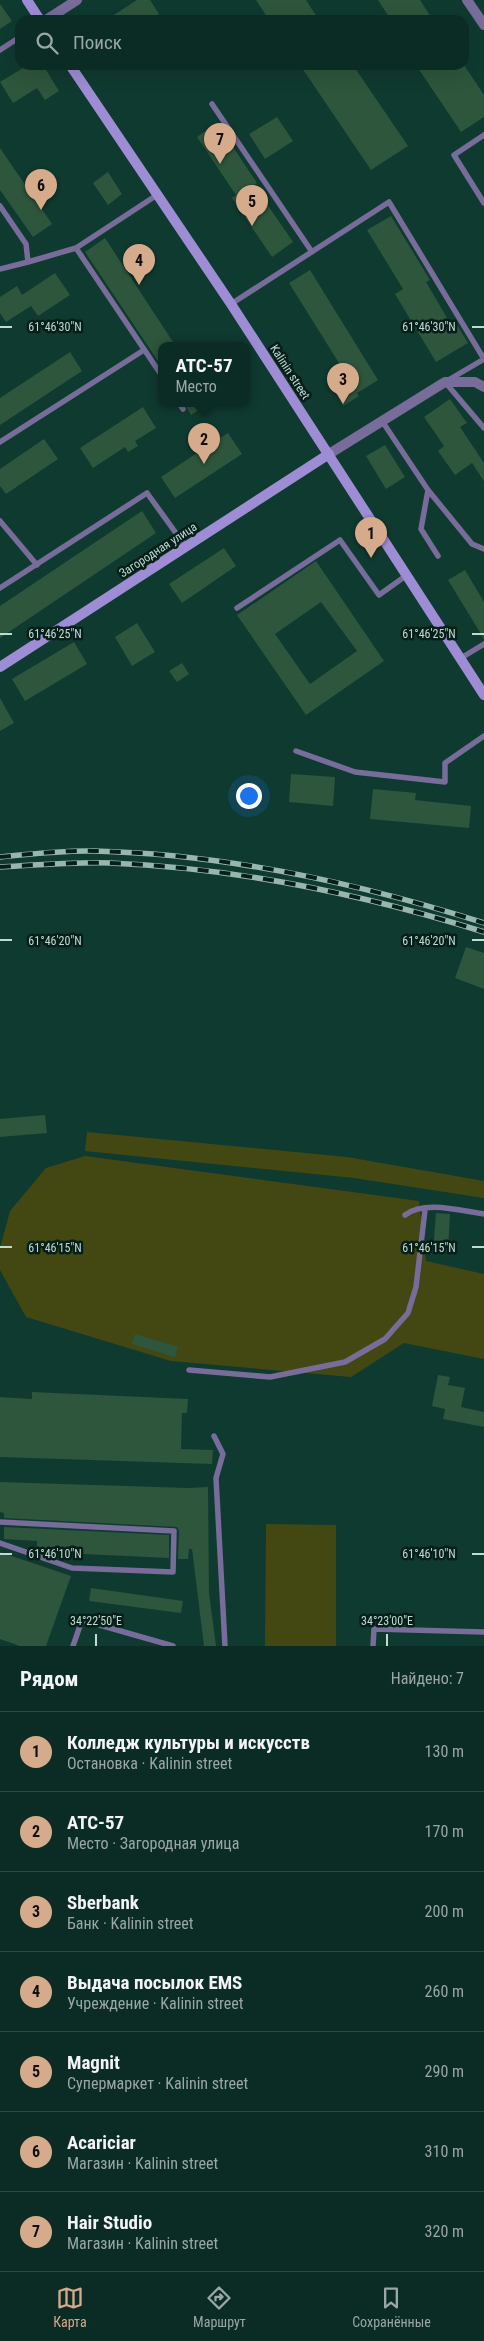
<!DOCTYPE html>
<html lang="ru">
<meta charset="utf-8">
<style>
:root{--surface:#0b2c24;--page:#14342c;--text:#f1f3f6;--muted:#9aa7a6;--line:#2b4841;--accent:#d6ab8b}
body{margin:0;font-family:"Roboto Condensed",sans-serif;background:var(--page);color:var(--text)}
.you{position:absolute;left:248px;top:795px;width:18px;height:18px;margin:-12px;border:4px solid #fff;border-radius:50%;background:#1a73e8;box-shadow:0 0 0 8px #1a73e833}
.badge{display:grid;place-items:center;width:32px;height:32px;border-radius:50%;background:var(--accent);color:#111;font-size:16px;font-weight:700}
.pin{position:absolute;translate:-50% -41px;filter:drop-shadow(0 1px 2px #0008)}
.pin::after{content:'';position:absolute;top:26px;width:18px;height:15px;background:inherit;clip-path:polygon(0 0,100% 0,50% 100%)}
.popup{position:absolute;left:158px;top:342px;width:92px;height:65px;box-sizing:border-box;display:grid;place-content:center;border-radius:10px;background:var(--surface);filter:drop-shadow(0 1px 4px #0005);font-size:16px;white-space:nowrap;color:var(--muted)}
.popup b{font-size:19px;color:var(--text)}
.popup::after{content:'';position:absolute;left:50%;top:100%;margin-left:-10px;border:10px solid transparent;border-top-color:var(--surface)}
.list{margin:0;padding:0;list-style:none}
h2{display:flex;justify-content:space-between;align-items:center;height:65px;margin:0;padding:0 20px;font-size:21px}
h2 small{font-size:16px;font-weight:400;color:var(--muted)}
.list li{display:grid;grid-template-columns:32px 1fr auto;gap:15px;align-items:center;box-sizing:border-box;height:80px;padding:0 20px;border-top:1px solid var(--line)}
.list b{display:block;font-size:19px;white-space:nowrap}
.list p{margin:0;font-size:16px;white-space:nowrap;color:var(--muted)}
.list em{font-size:16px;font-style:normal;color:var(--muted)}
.icon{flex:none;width:28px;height:28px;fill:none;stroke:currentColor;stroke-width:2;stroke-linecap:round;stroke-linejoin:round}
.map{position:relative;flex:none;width:484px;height:1646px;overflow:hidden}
.search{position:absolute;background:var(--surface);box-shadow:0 5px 20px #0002;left:15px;right:15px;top:15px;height:55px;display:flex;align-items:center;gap:12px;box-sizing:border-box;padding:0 18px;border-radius:15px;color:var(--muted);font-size:19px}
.sheet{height:625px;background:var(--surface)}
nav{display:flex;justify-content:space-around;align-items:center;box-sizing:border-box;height:70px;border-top:1px solid var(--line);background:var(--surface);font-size:14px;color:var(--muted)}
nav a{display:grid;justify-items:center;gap:2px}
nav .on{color:var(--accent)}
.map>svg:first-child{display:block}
.green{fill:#434812}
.building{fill:#2d563c;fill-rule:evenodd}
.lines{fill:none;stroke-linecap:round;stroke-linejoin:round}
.lane{stroke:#776c9a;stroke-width:5.5}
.street{stroke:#776c9a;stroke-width:10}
.secondary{stroke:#9e8cd5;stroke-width:10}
.rail-casing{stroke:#97b6ad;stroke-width:5.5}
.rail{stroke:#071f19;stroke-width:4;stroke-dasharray:11;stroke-linecap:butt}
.ticks{fill:none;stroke:#bfdbd2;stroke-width:2}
.labels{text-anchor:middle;stroke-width:5;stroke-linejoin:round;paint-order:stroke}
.street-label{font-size:12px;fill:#bfdbd2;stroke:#071f19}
.ticks-label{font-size:12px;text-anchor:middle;fill:#bfdbd2;stroke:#071f19;stroke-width:5;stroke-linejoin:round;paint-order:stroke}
</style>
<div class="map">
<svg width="484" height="1646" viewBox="0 0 484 1646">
<rect width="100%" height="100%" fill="#0f3a30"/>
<path class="green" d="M87,1132L347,1157L484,1181V1198L354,1178L85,1151Z
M85,1156L419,1201L426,1261L484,1274V1359L404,1343L351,1377L171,1361L26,1317L0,1270V1248L10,1211L46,1168Z
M266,1524L336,1525V1646H265Z"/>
<path class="building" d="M137,0H150L159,14L150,20H106Z
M256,0H306L319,20H269Z
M378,0H420L433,20H391Z
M0,4L12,21L0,29Z
M28,65H43L59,91L45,100L37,88L13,103L0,82Z
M300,65H353L408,146L371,170Z
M416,65H464L484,95V117L461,132Z
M277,117L293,141L265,159L249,134Z
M217,123L257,183L254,185L293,242L272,257L232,198L236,195L197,137Z
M0,148L52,224L33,237L0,190Z
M108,172L122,194L108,205L93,183Z
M391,216L430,280L426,282L450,323L454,320L468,343L436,362L395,294L403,289L367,230Z
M105,238L175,345H162V367L85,252Z
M310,270L378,380L357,393L359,396L343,406L333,389L349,379L289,283Z
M55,273L70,295L38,316L31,306L6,322L0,313V297L17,286L22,295Z
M70,352L82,371L0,425V398Z
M450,399L467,423L460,427L484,463V481L472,463L455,475L438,451L444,446L424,417Z
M184,403H210L191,415Z
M143,407L156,428L135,441L138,446L128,452L125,447L93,468L80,448Z
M228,433L242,454L175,498L161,477L197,453L196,451L215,438L217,440Z
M44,439L58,459L6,494L0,486V469Z
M385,445L405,477L386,489L366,456Z
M142,511L156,533L0,638V606Z
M224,548L236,566L182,603L169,584Z
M316,561L384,661L306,715L237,615ZM321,602L357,651L310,684L275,634Z
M465,570L484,602V639L448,580Z
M137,623L155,652L132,666L115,637Z
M74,642L87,664L25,701L12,679Z
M182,663L189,674L177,682L169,671Z
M0,698L14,723L0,731Z
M291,774L335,777L333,806L289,802Z
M373,789L416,793L415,800L471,806L469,828L370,819Z
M466,947L484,953V989L455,978Z
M45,1115L47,1133L0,1137V1119Z
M436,1213L450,1214L448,1252H433Z
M135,1334L178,1347L175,1357L132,1344Z
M438,1375L450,1377L448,1385L465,1388L461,1407L484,1412V1427L443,1419L445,1409L432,1406Z
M32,1392L188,1399L187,1413H182L181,1449L213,1450L212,1464L0,1457V1397L32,1399Z
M0,1482L188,1488L208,1487L209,1593L216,1646H204L192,1549H189L188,1559H178L179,1531L177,1527L4,1518V1513L0,1512Z
M4,1527L169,1535V1558L41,1552L37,1551V1541L4,1539Z
M0,1552L71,1576L46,1646H20L0,1639Z
M91,1588L183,1601L181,1613L89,1601Z"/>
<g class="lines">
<path class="lane" d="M0,50L20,37
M212,104L312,252
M484,135L454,155L484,203
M0,206L26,244L28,262L0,269
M76,248L157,195
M28,262L76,248L162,376
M231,304L389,202L484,359
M484,359L445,382L484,428
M179,403L183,409
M382,421L428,490L472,544L484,549
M0,442L144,350
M428,490L421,529L438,556
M0,521L37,565
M0,588L147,493L186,547
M237,608L340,540L379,595L407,575
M461,658L484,644
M296,751L355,772L445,782V763L484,736
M405,1215C425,1200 461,1211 484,1214
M189,1370L270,1377L345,1362L385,1339L408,1313L416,1287L425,1210
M214,1436L223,1454L216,1478L225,1646
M0,1522L174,1531L173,1572L72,1568L0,1543
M73,1646L82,1620L173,1646
M373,1646L374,1629L484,1632"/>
<path class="street" d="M467,0L484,25
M46,20L77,0
M329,454L445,382H475L484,387"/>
<path class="secondary" d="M27,0L40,20
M70,65L231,304L484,695
M0,667L329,454"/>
<defs>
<path id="rail" d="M0,857C31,854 63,850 94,851C227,854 358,883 484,923
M0,867C36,865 73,862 110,863C237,868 362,894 484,932"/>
</defs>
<use href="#rail" class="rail-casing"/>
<use href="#rail" class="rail"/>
</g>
<path class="ticks" d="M0,327H12M472,327H484M0,634H12M472,634H484M0,940H12M472,940H484M0,1247H12M472,1247H484M0,1554H12M472,1554H484M96,1634V1646M387,1634V1646"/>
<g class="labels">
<g class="street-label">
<text transform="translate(290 372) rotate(57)" y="4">Kalinin street</text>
<text transform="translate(158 550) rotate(-33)" y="4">Загородная улица</text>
</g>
</g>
<g class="ticks-label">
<text x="55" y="331">61°46'30"N</text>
<text x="429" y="331">61°46'30"N</text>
<text x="55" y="638">61°46'25"N</text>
<text x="429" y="638">61°46'25"N</text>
<text x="55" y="945">61°46'20"N</text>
<text x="429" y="945">61°46'20"N</text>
<text x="55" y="1252">61°46'15"N</text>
<text x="429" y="1252">61°46'15"N</text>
<text x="55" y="1558">61°46'10"N</text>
<text x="429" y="1558">61°46'10"N</text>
<text x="96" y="1625">34°22'50"E</text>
<text x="387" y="1625">34°23'00"E</text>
</g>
</svg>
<div class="you"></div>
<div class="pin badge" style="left:371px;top:558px">1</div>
<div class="pin badge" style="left:204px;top:464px">2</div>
<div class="popup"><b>АТС-57</b>Место</div>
<div class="pin badge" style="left:343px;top:404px">3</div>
<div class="pin badge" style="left:139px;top:285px">4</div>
<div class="pin badge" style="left:252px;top:226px">5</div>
<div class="pin badge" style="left:41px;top:210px">6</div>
<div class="pin badge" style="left:220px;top:164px">7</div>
<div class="search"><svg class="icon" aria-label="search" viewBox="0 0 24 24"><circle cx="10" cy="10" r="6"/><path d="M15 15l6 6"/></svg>Поиск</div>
</div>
<section class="sheet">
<h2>Рядом<small>Найдено: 7</small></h2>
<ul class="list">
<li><span class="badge">1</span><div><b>Колледж культуры и искусств</b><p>Остановка · Kalinin street</p></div><em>130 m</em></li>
<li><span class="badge">2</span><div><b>АТС-57</b><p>Место · Загородная улица</p></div><em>170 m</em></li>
<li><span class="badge">3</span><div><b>Sberbank</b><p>Банк · Kalinin street</p></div><em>200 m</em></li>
<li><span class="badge">4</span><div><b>Выдача посылок EMS</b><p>Учреждение · Kalinin street</p></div><em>260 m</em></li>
<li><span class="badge">5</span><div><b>Magnit</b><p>Супермаркет · Kalinin street</p></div><em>290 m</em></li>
<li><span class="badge">6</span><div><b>Acariciar</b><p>Магазин · Kalinin street</p></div><em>310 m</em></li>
<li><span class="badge">7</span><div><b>Hair Studio</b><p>Магазин · Kalinin street</p></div><em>320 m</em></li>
</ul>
</section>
<nav>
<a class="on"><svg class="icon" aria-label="map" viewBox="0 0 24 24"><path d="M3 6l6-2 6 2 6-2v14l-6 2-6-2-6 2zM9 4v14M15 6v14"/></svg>Карта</a>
<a><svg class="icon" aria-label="directions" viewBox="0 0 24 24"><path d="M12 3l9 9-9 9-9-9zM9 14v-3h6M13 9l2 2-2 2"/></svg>Маршрут</a>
<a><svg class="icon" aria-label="saved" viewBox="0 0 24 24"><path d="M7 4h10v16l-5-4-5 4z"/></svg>Сохранённые</a>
</nav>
